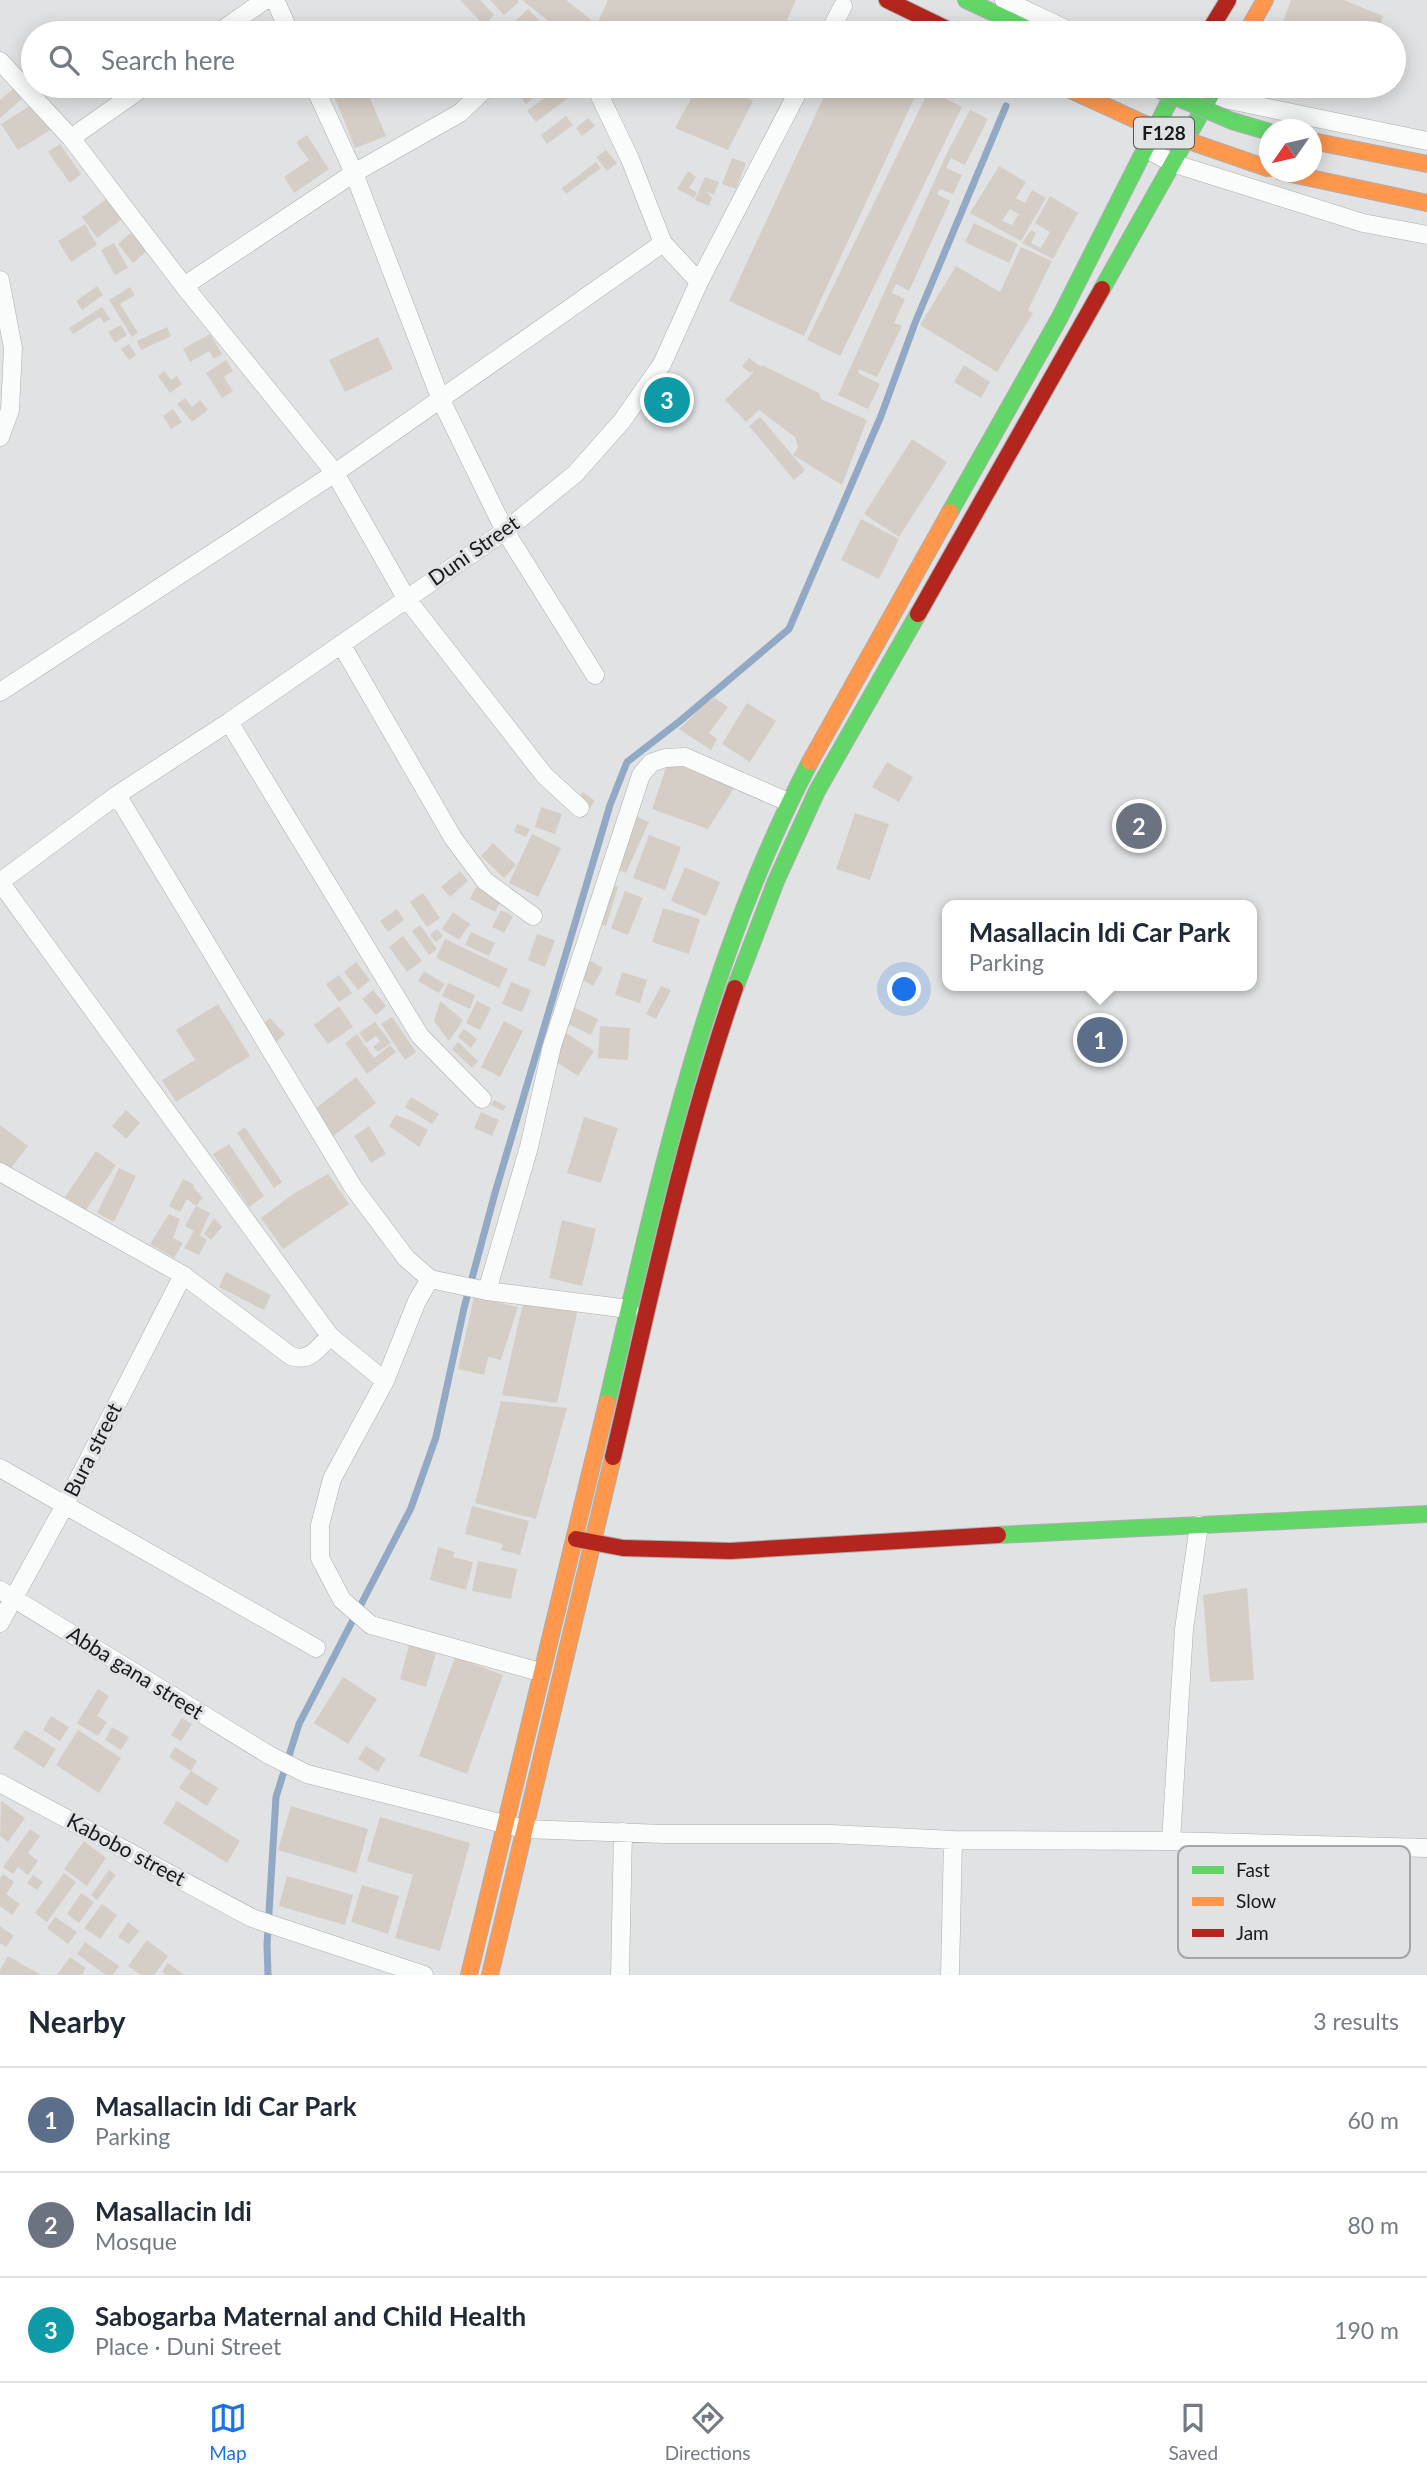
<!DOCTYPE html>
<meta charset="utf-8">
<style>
:root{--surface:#fff;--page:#f6f6f7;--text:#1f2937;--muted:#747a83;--line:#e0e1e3;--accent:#1a73e8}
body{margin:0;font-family:Lato,sans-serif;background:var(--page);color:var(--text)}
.compass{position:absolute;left:1259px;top:119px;width:63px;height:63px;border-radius:50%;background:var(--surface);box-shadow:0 4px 18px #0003;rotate:236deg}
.you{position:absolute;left:905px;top:990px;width:24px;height:24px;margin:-18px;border:5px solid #fff;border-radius:50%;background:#1a73e8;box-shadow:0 0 0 10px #1a73e833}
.badge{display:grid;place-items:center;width:46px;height:46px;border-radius:50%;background:var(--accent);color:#fff;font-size:23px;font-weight:700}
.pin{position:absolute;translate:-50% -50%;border:4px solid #fff;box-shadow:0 2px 7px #0006}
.popup{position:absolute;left:942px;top:900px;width:315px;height:91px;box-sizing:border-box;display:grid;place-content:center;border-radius:14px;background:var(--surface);filter:drop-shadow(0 2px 5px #0005);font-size:23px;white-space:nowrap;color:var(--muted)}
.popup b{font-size:26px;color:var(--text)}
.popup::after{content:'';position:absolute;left:50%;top:100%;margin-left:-14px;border:14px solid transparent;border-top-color:var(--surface)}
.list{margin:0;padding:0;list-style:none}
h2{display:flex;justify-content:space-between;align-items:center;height:91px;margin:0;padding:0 28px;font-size:30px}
h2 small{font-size:23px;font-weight:400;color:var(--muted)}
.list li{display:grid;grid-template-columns:46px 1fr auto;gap:21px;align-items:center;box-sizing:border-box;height:105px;padding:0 28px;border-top:2px solid var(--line)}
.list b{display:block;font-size:26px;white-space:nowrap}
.list p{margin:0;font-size:23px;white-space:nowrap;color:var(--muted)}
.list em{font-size:23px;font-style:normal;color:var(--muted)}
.icon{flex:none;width:38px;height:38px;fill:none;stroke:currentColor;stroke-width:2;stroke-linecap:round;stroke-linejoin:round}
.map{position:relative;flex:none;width:1427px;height:1975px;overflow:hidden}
.search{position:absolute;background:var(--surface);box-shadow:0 4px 18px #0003;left:21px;right:21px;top:21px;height:77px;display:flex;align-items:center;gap:18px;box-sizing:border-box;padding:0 24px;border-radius:38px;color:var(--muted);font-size:26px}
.sheet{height:406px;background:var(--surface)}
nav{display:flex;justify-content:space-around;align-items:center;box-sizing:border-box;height:98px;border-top:2px solid var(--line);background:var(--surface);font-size:19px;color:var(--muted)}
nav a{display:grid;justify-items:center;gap:4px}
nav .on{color:var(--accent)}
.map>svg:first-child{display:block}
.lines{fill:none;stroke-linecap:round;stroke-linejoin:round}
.stream{stroke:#91a9c4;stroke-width:7}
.building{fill:#d5cec6;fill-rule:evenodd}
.street-casing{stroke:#adaeaf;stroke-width:19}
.fast-casing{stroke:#adaeaf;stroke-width:18}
.slow-casing{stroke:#adaeaf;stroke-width:18}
.jam-casing{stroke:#adaeaf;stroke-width:18}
.street{stroke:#fafbfb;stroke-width:18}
.fast{stroke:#63d668;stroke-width:16}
.slow{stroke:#ff974d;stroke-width:16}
.jam{stroke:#b3261e;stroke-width:16}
.fast-bridge-casing{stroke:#adaeaf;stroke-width:18;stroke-linecap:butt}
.slow-bridge-casing{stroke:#adaeaf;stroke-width:18;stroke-linecap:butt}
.fast-bridge{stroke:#63d668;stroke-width:16}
.slow-bridge{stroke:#ff974d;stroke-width:16}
.labels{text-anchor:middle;stroke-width:6;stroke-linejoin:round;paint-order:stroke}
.shield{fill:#e0e2e4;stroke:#555657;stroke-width:2}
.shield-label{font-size:19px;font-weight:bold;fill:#191a1b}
.street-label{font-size:21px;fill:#191a1b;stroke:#e0e2e4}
.key{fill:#e0e2e4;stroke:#a4a6a8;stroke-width:2}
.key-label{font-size:19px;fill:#191a1b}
</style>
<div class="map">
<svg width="1427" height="1975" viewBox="0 0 1427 1975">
<rect width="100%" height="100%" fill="#e1e2e3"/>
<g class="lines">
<path class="stream" d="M268,1975L267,1945L276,1797L299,1724L411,1508L436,1437L464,1308L495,1193L610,805L627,762L680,721L789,629L881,416L915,323L1006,106"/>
</g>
<path class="building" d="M460,0H480L494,15L484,25Z
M490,0H517L519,2L504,15Z
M522,0H566L594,22L585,33H564Z
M608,0H796L781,33H622L598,22Z
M1291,0H1344L1383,16L1376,33H1312L1283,22Z
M528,9L539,20L523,33L513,23Z
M511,23L518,32L516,33H488L487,31Z
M330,86H365L386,136L355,148Z
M526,86H532L538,94L526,104L517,92Z
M560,86H584L536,122L527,111Z
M671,86H693L690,94Z
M698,86H720L753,101L728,150L675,128Z
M829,86H914L919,88L804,336L729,301Z
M929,86H961L955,98Z
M14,88L23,98L0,118V100Z
M929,90L962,107L840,356L807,340Z
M36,102L52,129L18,150L1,124Z
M970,110L988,119L965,165L951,158L946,168L962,175L953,194L940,189L937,194L950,201L909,291L896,284L892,293L905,299L894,323L902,326L877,377L859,369L858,373L880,384L868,409L838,395L946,155Z
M566,116L573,125L547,144L541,135Z
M588,118L595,126L582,136L576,128Z
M307,135L329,169L294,193L284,177L309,160L296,142Z
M60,144L81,174L70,183L48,152Z
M606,150L617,163L607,171L596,157Z
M732,158L746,163L736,189L722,184Z
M596,162L601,168L566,194L562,188Z
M999,166L1026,182L1016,198L1025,203L1032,190L1046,198L1021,241L970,213ZM1010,209L1019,214L1012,225L1002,221Z
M688,171L696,177L689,188L697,192L694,198L677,189Z
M705,177L719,182L714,195L706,191L712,198L709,206L695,200Z
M110,196L126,216L97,238L82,217Z
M1050,196L1078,213L1053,259L1022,243L1031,230L1036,233L1031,243L1041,248L1050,232L1035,223Z
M974,223L1018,244L1009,263L965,242Z
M85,224L97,245L71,262L58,241Z
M134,230L149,249L133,263L118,244Z
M114,243L128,268L115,275L101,250Z
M1021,247L1052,261L1028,310L1033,313L997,372L920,325L956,266L1000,292Z
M97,286L103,295L82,310L76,301Z
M130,287L135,295L120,304L138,333L132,337L109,300Z
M102,307L110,319L104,323L100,317L73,334L69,328Z
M121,325L127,335L115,343L108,332Z
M167,327L171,336L141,350L137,341Z
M210,334L222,354L214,359L209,351L190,362L183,349Z
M378,337L393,369L345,392L329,360Z
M129,344L136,355L129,360L121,349Z
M749,358L761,367L762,365L819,393L821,399L867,420L842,485L793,455L798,447L795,437L759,410L746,422L725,400L754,372L753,371L750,373L742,366Z
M226,360L233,371L224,377L233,391L222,398L206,373Z
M964,365L990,382L981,398L954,382Z
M164,371L171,380L177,376L182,384L170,393L158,376Z
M675,378L690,394L658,423L644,407Z
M185,398L192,407L200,400L208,410L192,422L177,404Z
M173,409L182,422L171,429L163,416Z
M760,417L805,470L794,480L749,426Z
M912,439L947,462L899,537L864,514Z
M861,519L899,539L879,579L841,560Z
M713,697L728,707L709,733L717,739L711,750L679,729Z
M747,703L776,721L750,762L722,744Z
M668,762L736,785L708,829L652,809Z
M887,762L913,777L899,802L872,787Z
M583,792L595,801L588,810L576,801Z
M541,807L562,814L555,834L535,827Z
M855,813L889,824L870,880L836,869Z
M631,814L649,822L626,873L608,865Z
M517,824L530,829L526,837L514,832Z
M532,834L561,848L538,897L509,883Z
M649,835L681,847L665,890L633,878Z
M493,843L516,865L504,878L481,856Z
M685,867L720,882L706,916L671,901Z
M460,871L468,881L450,897L441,887Z
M602,882L618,887L606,926L590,921Z
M476,887L501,900L495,912L470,899Z
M625,891L643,898L628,935L611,928Z
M423,893L440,918L427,927L410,902Z
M663,908L700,919L689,954L652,942Z
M397,909L404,920L388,932L380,921Z
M501,910L513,916L504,933L492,927Z
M453,912L470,924L459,940L442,929Z
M420,925L437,949L429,955L412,931Z
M437,929L443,936L436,942L430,935Z
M471,932L495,943L489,956L465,945Z
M537,934L555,940L545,967L528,960Z
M403,936L422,961L407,972L389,947Z
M445,939L508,969L499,988L436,958Z
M584,957L603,968L593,986L574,975Z
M356,962L370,980L358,990L344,972Z
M424,971L445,984L439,993L418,981Z
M622,972L647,980L640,1003L615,995Z
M339,975L352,993L339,1002L326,984Z
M511,982L531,990L522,1012L502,1004Z
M448,983L475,995L470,1009L442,996Z
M661,986L671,990L656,1019L646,1014Z
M373,990L386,1006L376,1015L362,999Z
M440,1001L463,1020L449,1041L434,1021Z
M477,1001L491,1008L480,1030L466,1023Z
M218,1004L250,1056L176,1102L162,1080L195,1060L176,1030Z
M567,1004L598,1019L591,1035L560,1020Z
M339,1006L353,1027L328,1044L314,1025Z
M392,1017L416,1052L405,1060L381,1024Z
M270,1018L285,1034L274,1044L260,1027Z
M504,1021L523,1031L500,1077L481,1067Z
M375,1022L391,1043L378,1052L373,1047L380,1041L376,1036L366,1043L359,1033Z
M600,1026L630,1028L628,1060L598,1058Z
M464,1029L477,1039L471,1048L458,1037Z
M563,1031L594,1051L578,1076L547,1056Z
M357,1034L374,1058L390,1045L396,1052L367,1074L345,1043Z
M458,1042L478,1061L472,1068L452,1049Z
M356,1077L376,1103L331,1138L311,1112Z
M411,1097L439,1114L432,1124L405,1107Z
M494,1100L506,1106L503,1111L491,1105Z
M126,1110L140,1123L126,1139L112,1126Z
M481,1112L499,1120L492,1136L474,1128Z
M396,1115L412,1121L428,1130L419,1147L389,1126Z
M584,1117L618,1128L601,1183L567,1173Z
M0,1125L28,1146L5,1176L0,1172Z
M369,1126L386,1154L371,1163L354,1136Z
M245,1127L282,1182L274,1188L237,1133Z
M229,1144L264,1196L249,1207L213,1154Z
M96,1151L116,1165L86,1210L65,1197Z
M119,1168L136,1176L114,1222L97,1213Z
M328,1174L349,1204L283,1249L261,1218L293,1194Z
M183,1179L194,1185L193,1187L203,1198L196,1206L210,1213L200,1235L207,1240L199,1255L184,1248L194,1231L185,1226L196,1206L187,1199L180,1212L169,1206Z
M169,1214L180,1219L173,1238L183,1243L174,1258L150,1244Z
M214,1218L222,1227L211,1240L204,1234Z
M562,1220L596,1229L582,1286L549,1278Z
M226,1272L271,1295L264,1310L219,1287Z
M474,1297L518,1307L501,1360L488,1357L484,1375L458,1369Z
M524,1299L578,1309L557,1403L502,1395Z
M501,1401L567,1408L536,1519L475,1503Z
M472,1506L529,1521L520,1555L501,1550L503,1544L465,1534Z
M438,1547L455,1552L453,1557L473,1562L466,1590L430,1580Z
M478,1561L517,1569L511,1599L472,1591Z
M1247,1588L1254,1680L1210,1682L1203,1595Z
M409,1645L436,1653L426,1687L400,1679Z
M455,1657L503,1675L467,1774L419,1756Z
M343,1677L377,1699L348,1744L314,1723Z
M98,1689L109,1696L97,1716L107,1722L98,1736L77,1723Z
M51,1716L69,1727L60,1741L43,1730Z
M182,1718L192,1724L181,1741L171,1735Z
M112,1727L129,1737L121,1750L105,1740Z
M25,1730L56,1749L44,1768L13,1748Z
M78,1730L121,1758L99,1793L56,1765Z
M366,1746L386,1759L378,1772L358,1759Z
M175,1747L197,1761L191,1771L169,1757Z
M191,1771L218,1788L207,1806L179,1788Z
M1,1801L25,1818L8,1842L0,1836Z
M177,1801L240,1841L227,1863L163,1823Z
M291,1806L368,1829L356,1873L278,1850Z
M380,1817L470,1843L440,1951L395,1938L413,1875L367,1861Z
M30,1829L40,1836L28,1853L38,1861L28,1875L18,1867L13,1874L3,1867Z
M84,1841L106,1858L87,1886L64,1869Z
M1211,1868L1301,1869L1298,1887L1212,1888Z
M109,1870L116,1875L97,1900L91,1895Z
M64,1873L76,1882L47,1922L35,1913Z
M3,1874L14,1882L6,1894L20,1904L12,1915L0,1906V1879Z
M33,1875L43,1882L37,1890L27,1883Z
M287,1876L353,1895L345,1925L279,1906Z
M362,1885L399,1896L388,1934L351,1922Z
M81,1893L94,1902L79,1923L67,1914Z
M102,1904L117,1915L100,1939L84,1928Z
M55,1917L77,1932L68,1944L47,1928Z
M128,1922L139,1931L129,1944L118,1937Z
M0,1926L14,1936L6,1947L0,1943Z
M147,1940L168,1956L154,1975H141L128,1966Z
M85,1942L119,1966L113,1975H106L77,1954Z
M8,1956L41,1975H0V1970Z
M70,1957L86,1968L82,1975H57Z
M168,1963L184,1975H167L162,1972Z"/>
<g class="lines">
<defs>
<path id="street" d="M275,0L290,33
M1004,0L1074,33
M218,33L265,0
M829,33L843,6
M0,61L71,138L184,286L335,473L406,598L545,776L580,808
M314,86L354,173L441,400L505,531L595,675
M595,86L630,159L663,243L699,282
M1184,86L1210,96L1427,141
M71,138L145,86
M1145,148L1172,163L1363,223L1427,235
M0,280L13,348L10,410L0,437
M184,286L354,173L460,113L488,86
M341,644L453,838L485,881L533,916
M0,692L335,473L663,243
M229,722L420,1036L482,1099
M117,795L353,1187L406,1258L430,1279L487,1291L629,1309
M0,882L117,795L229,722L505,531L575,474L622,421L662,364L699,282L801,86
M0,882L330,1336L385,1381
M0,1172L183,1275L291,1356C309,1363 318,1348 330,1336
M430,1279L417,1301L385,1381L332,1479L320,1525V1558L342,1600L371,1625L540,1672
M487,1291L529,1147L552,1046L641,775L651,763L665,758L685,757L788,802
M0,1468L316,1648
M0,1590L269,1755L307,1774L524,1829L664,1834H831L953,1840L1171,1841L1427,1848
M0,1623L65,1505L183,1275
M0,1783L252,1918L424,1975
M1171,1841L1184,1629L1199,1525
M620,1975L623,1832
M950,1975L953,1840"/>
<path id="fast" d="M966,0L1037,33
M1102,289L1216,86
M950,512L1060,317L1177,86
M735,988L776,881L817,791L918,614
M607,1403C658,1185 705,962 810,762
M998,1535L1427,1514"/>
<path id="slow" d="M1246,33L1265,0
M1312,141L1427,164
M1282,172L1427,203
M810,762L950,512
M469,1975L607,1403
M490,1975L613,1457"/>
<path id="jam" d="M887,0L955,33
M1208,33L1228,0
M918,614L1102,289
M613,1457C650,1300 682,1141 735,988
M576,1539L623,1548L730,1551L998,1535"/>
</defs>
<use href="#street" class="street-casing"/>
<use href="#fast" class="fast-casing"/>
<use href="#slow" class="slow-casing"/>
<use href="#jam" class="jam-casing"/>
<use href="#street" class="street"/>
<use href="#fast" class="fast"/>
<use href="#slow" class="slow"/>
<use href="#jam" class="jam"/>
<defs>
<path id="fast-bridge" d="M1150,86L1232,121L1270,132"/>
<path id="slow-bridge" d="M1062,86L1160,131L1270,169"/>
</defs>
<use href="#fast-bridge" class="fast-bridge-casing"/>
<use href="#slow-bridge" class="slow-bridge-casing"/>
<use href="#fast-bridge" class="fast-bridge"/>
<use href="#slow-bridge" class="slow-bridge"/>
</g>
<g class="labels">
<rect class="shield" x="1134" y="117.5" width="60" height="31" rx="5"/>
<g class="shield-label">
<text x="1164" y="140">F128</text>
</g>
<g class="street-label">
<text transform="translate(474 551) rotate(-35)" y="7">Duni Street</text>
<text transform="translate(93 1450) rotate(-63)" y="7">Bura street</text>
<text transform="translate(135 1673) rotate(32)" y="7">Abba gana street</text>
<text transform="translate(126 1850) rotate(28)" y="7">Kabobo street</text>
</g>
</g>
<rect x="1178" y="1846" width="232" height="112" rx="10" class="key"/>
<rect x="1192" y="1866" width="32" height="8" fill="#63d668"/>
<rect x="1192" y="1897" width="32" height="9" fill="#ff974d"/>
<rect x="1192" y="1929" width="32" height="8" fill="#b3261e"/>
<g class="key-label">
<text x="1236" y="1877">Fast</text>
<text x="1236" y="1908">Slow</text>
<text x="1236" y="1940">Jam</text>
</g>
</svg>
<svg class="compass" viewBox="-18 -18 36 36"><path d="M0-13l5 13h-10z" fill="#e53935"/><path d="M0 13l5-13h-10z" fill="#747a83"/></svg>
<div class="you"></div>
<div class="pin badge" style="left:1100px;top:1040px;background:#5c6f8a">1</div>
<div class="popup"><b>Masallacin Idi Car Park</b>Parking</div>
<div class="pin badge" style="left:1139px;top:826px;background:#6b7280">2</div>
<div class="pin badge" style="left:667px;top:400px;background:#0f9aa8">3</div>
<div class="search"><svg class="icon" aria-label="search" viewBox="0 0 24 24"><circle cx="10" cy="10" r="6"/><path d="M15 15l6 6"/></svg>Search here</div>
</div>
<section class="sheet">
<h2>Nearby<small>3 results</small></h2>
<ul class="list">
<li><span class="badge" style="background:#5c6f8a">1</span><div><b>Masallacin Idi Car Park</b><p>Parking</p></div><em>60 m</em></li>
<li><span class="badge" style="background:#6b7280">2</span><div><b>Masallacin Idi</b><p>Mosque</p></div><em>80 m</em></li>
<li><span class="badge" style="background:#0f9aa8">3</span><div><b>Sabogarba Maternal and Child Health</b><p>Place · Duni Street</p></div><em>190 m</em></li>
</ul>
</section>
<nav>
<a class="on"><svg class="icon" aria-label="map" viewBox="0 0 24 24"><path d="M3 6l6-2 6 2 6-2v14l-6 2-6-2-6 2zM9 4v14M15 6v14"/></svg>Map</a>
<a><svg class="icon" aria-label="directions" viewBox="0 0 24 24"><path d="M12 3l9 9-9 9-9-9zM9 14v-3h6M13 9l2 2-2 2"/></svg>Directions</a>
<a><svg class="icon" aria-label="saved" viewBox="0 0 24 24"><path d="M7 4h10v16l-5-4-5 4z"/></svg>Saved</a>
</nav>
